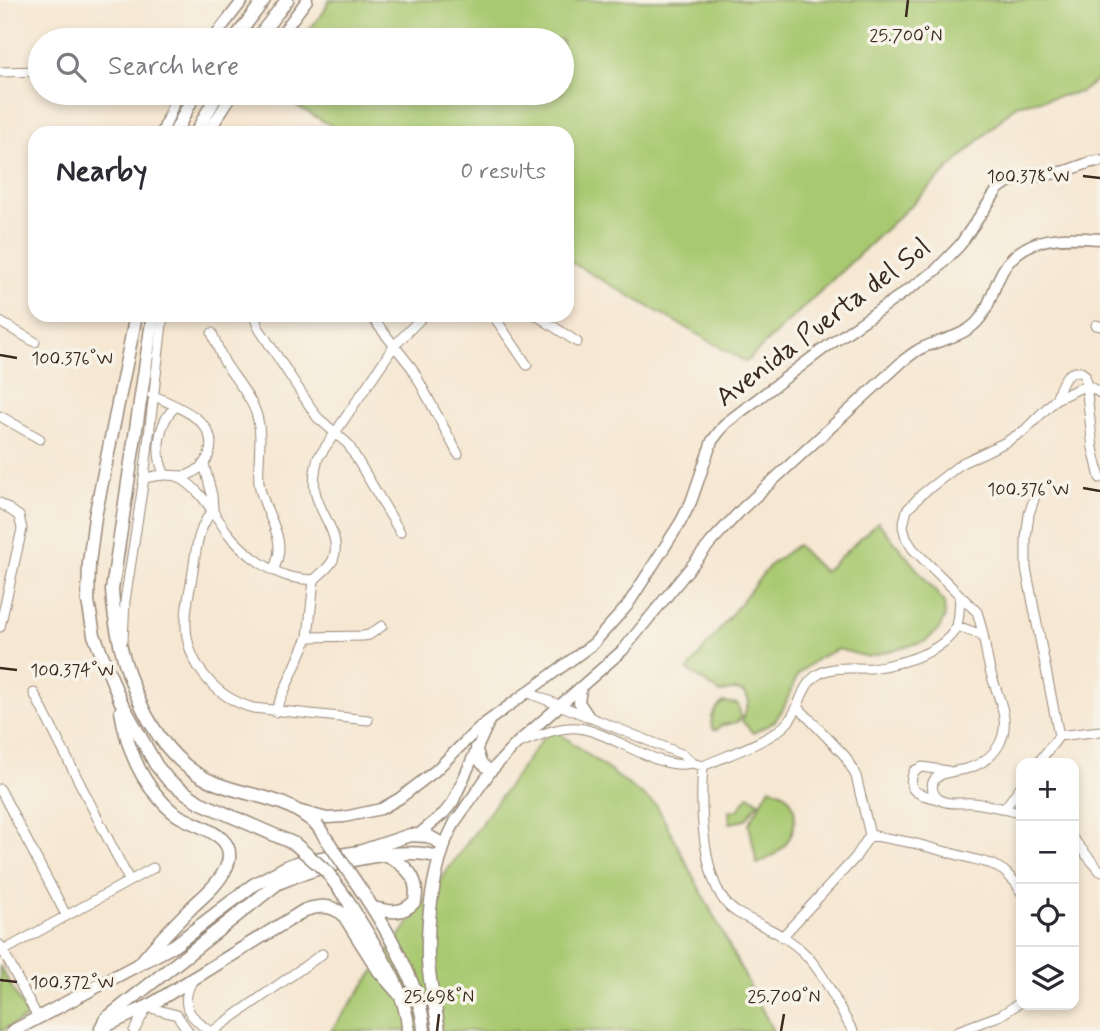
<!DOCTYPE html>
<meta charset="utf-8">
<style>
:root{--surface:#fff;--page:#f2f2f3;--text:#2b2b33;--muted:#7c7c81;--line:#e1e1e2}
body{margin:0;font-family:Mynerve,sans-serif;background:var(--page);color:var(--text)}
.controls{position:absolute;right:21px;bottom:21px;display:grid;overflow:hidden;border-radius:14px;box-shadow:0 4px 10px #0003}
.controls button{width:63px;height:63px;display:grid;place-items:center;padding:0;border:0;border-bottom:2px solid var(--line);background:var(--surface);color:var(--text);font:35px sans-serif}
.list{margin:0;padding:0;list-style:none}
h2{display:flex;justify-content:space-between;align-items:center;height:91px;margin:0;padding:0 28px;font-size:30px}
h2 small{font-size:23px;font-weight:400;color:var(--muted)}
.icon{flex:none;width:38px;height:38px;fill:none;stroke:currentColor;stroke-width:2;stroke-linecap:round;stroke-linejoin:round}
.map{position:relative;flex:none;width:1100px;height:1031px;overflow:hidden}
.search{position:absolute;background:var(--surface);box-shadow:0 4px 10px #0003;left:28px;top:28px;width:546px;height:77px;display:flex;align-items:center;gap:18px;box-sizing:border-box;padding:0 24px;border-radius:38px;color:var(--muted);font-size:26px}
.panel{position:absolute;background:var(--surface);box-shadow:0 4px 10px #0003;left:28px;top:126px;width:546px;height:196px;border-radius:21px}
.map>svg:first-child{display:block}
.green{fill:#a9c971;stroke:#727a48;stroke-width:2}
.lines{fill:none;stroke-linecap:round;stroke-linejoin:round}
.minor-casing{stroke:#988878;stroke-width:11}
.tertiary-casing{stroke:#988878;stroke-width:13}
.secondary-casing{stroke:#988878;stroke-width:15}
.minor{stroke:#fff;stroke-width:9}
.tertiary{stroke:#fff;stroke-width:10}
.secondary{stroke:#fff;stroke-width:12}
.secondary-bridge-casing{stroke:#988878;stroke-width:15;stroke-linecap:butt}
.secondary-bridge{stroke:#fff;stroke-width:12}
.ticks{fill:none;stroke:#3b2a1e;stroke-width:2.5}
.labels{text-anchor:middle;stroke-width:7;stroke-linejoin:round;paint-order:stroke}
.street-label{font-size:28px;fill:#3b2a1e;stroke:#f7f3e8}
.ticks-label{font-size:18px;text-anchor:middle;fill:#3b2a1e;stroke:#f7f3e8;stroke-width:7;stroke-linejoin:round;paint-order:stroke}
</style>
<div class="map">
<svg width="1100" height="1031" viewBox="0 0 1100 1031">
<rect width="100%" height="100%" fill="#f7f3e8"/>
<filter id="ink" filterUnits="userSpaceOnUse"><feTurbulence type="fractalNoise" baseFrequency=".0143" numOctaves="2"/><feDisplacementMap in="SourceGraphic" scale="14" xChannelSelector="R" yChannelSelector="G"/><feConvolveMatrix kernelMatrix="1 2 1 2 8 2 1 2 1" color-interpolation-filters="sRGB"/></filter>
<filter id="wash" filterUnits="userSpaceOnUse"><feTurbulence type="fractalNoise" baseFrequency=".00686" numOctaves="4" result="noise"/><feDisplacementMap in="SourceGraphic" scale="28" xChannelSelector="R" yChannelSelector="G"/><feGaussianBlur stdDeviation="1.57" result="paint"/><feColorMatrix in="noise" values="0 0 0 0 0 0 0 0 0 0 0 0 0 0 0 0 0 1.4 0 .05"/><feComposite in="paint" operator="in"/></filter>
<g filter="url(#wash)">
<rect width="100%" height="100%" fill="#f6e7d2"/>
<path class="green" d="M329,0H1100V78L1081,92L1016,105L746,362L567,260V133H344L274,93H562V40H300L324,12Z
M878,522L944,602L945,616L939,629L926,641L868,657L838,649L818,658L798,674L783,709L774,722L753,733L742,721L749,701L745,693C736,689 730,689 721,693L688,670L770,565L797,545L824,572Z
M723,702L738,704L741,717L737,722L720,726L717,730H714C707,719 715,709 723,702Z
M551,727L657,806L773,1031H331Z
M770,787C775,790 781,791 785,794C792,799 794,806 795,814C795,841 780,854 757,864L749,824Z
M749,795L759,802L745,820L730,823L729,811L738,810Z
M0,966L28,1017L1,1031H0Z"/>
</g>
<g filter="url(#ink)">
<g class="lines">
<defs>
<path id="minor" d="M0,72L40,71
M254,315L258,327L317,417L348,444L400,532
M370,315L412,368L458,454
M493,315L527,365
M536,315L577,342
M0,322L35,342
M1096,325L1100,326
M212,333C216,343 220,354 225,363C235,379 250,395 256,413C264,436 257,461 259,483C263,515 291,538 273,570
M1087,385L1100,393
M1056,399C1061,386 1064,370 1081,372L1085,375L1093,448L1100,478
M0,416L40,439
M204,464L212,495L213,508
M165,475C154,454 158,422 176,406
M177,476C202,490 211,510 227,532C241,550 265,569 287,576C296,579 305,579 314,580
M144,478C151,477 159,475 166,475C174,475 180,477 188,475C196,472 204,465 208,457C223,422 176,406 152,395
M1037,490L1029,514L1026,538V568L1059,736
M0,503L19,516L22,529L0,627
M213,510C198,527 196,549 193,571C191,586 186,603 186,619C184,661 214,697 253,708L368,720
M314,580C320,574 329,568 333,560C343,536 319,514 315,491C313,480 315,469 318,458L394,346L424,315
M957,626L982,635
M308,637L363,636L369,635L382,626
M123,640L125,601L144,478L163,315
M34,693L129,880
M529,693L684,755L692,763L703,766C727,755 772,741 788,722C802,706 800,685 819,674C833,665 855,669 871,668C899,664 941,654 956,628C960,619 959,606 960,596
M798,707L845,756L856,776L870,835
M275,712L308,637L314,580
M519,743C538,736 558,726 578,728C612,732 659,772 692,763
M1038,763L1059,736L1100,731
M703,766C700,803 701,890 736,912C759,925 786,934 805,954C826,975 837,1006 853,1031
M0,789L66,915
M938,799C919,794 905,793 914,771L922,767L948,771
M1005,808L1021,786
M1021,814C1006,809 990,805 974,803C964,802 951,805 942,801C938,799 936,797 934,794C925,772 954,772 966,769C980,765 993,756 1000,743C1012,718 996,694 990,670C985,651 984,631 977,612L913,549L906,538L903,526L907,510L922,494L962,463L1006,442L1025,430L1056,399L1087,385
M870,835L913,843L992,864L1004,871L1016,883L1021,892
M1074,840L1100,871
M782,937L855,858L870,835
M0,945L38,1018
M3,951L153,868
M193,979C179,1005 188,1015 209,1031
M134,1031L147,1007L177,1015L188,1031
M213,1031L322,954
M958,1031L1001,1015L1021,1002"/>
<path id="tertiary" d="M212,40L243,0
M277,40L307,0
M162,133L178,93
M208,133L233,93
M581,689L579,702L589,717
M476,747L481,763L491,771
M301,811L327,818L344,817L381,809L400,798L435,771L480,727L593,644L627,606L680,523L691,502L712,441L726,423L822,350L935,271L960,245L998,189L1008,182L1066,171L1091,162L1100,161
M419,834L444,813L453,802L488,724
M444,845L455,822L491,771L517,743L623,650L712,541L743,508L904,360C910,356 915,351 922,348C939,340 962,337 976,323C988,311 991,295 998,280C1017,235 1059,236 1100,239"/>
<path id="secondary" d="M234,40L264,0
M256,40L287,0
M175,133L195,93
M196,133L218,93
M136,315L95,517L89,563L88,601L94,635L120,700L156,765L169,781L199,802L295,844
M153,315L112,590C116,657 147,756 215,783C255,799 281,794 317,825
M121,711C126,742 137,774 159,798C164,804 172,812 179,816C199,828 241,835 226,868C219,883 206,894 194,905C176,923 159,940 143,960
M361,890C385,926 422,988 424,1031
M348,901C369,939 408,988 408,1031
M373,908C389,912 403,915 415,901C420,877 405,865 385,854
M105,1026L147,1007L305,910C320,905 330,905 343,914L379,971L401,996
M101,1028L106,1019L278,883C315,867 403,843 440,858
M13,1031L175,945L253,885L288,866L303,861L359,852L410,835L428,836L444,845C432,881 427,922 428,960C429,983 436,1008 439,1031"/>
</defs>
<use href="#minor" class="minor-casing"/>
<use href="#tertiary" class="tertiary-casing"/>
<use href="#secondary" class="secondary-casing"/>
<use href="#minor" class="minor"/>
<use href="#tertiary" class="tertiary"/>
<use href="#secondary" class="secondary"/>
<defs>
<path id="secondary-bridge" d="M317,825L361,890
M295,844L327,872L348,901"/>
</defs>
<use href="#secondary-bridge" class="secondary-bridge-casing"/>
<use href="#secondary-bridge" class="secondary-bridge"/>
</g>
</g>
<path class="ticks" d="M906,17L908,0M1083,176L1100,178M0,355L17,358M1083,488L1100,491M0,668L17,670M0,980L17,982M437,1031L439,1014M781,1031L784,1014"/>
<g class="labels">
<g class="street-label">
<text transform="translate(822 321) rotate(-37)" y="10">Avenida Puerta del Sol</text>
</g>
</g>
<g class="ticks-label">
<text x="906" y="41">25.700°N</text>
<text x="1028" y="182">100.378°W</text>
<text x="72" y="364">100.376°W</text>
<text x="1028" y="495">100.376°W</text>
<text x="72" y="676">100.374°W</text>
<text x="72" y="988">100.372°W</text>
<text x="439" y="1002">25.698°N</text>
<text x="784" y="1002">25.700°N</text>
</g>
</svg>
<div class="controls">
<button>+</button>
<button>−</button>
<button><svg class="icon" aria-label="locate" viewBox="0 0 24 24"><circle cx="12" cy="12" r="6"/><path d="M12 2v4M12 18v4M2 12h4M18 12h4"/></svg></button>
<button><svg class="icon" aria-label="layers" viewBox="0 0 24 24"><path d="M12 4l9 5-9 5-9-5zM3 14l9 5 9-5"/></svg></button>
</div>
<div class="search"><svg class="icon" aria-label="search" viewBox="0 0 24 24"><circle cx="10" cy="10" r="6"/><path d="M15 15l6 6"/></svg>Search here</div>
<section class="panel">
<h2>Nearby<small>0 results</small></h2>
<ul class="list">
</ul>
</section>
</div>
